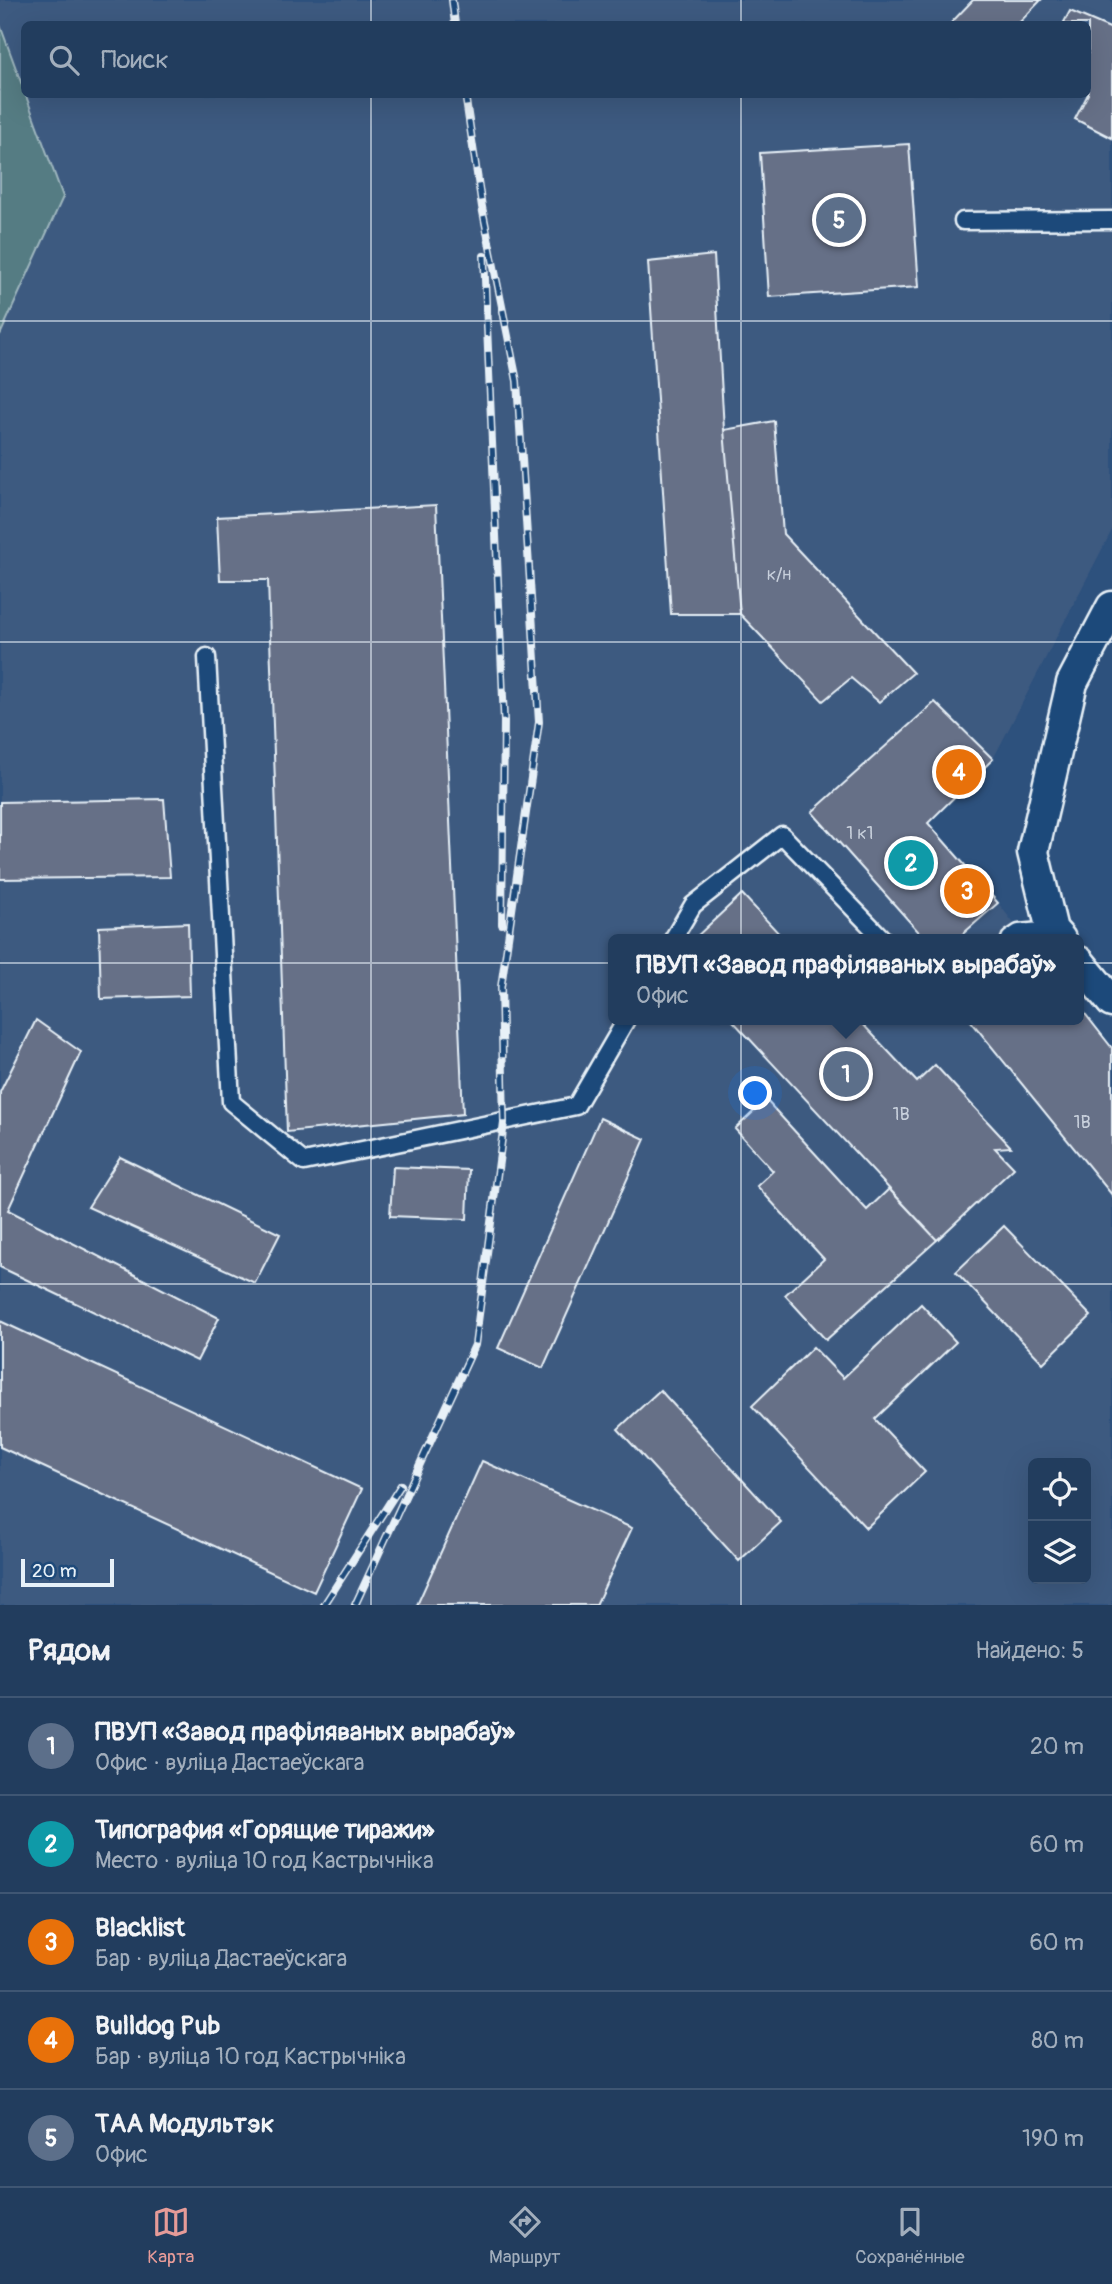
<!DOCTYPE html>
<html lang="ru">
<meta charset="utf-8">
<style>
:root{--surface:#223d5e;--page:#2a4464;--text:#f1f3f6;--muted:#a2aebc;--line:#3f5673;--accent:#e69b98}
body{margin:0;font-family:Pangolin,sans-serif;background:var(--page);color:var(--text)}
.controls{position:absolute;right:21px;bottom:21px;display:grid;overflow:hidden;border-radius:10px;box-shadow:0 7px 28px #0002}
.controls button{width:63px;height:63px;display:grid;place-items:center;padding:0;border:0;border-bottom:2px solid var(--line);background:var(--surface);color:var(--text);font:35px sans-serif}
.scale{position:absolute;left:21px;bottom:18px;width:93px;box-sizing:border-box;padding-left:7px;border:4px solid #e8f1f8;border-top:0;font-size:19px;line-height:24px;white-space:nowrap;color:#e8f1f8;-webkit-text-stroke:5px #1f4a7a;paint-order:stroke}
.you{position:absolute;left:756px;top:1094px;width:24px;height:24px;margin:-18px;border:5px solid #fff;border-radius:50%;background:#1a73e8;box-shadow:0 0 0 10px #1a73e833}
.badge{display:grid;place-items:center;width:46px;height:46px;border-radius:50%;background:var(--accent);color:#fff;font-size:23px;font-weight:700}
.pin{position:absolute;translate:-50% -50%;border:4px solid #fff;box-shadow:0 2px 7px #0006}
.popup{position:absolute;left:608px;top:934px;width:476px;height:91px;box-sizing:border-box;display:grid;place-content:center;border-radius:10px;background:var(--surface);filter:drop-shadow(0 2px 5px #0005);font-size:23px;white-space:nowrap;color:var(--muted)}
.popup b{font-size:26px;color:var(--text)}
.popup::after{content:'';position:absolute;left:50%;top:100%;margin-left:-14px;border:14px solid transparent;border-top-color:var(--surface)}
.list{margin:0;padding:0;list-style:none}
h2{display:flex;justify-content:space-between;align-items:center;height:91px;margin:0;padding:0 28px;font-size:30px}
h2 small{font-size:23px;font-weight:400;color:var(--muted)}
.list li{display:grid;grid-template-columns:46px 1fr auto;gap:21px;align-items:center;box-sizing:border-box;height:98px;padding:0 28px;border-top:2px solid var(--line)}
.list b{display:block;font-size:26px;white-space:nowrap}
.list p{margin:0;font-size:23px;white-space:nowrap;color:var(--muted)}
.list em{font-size:23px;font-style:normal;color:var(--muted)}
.icon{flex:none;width:38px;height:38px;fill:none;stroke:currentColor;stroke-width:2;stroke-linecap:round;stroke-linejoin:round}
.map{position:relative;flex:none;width:1112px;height:1605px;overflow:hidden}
.search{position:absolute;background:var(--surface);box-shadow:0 7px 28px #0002;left:21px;right:21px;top:21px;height:77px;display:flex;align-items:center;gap:18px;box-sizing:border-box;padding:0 24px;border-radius:10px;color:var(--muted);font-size:26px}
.sheet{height:581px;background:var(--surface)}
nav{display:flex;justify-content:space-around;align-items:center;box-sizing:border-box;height:98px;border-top:2px solid var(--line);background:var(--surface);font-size:19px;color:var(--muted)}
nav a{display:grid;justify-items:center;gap:4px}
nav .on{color:var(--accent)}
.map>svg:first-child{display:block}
.built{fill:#3e5a80;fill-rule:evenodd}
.green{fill:#547c83;stroke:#9eb6be;stroke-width:2}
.building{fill:#666f87;stroke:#e8f1f8;stroke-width:2}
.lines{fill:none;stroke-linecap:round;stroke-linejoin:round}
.lane-casing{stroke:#e8f1f8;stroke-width:21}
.street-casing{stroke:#e8f1f8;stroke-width:35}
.lane{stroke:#1f4a7a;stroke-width:16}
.street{stroke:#1f4a7a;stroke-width:30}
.rail-casing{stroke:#e8f1f8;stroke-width:8}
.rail{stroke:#1f4a7a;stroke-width:5;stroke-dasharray:16;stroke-linecap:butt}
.grid{fill:none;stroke:#e8f1f8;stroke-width:2;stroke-opacity:0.55}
.labels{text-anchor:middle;stroke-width:5;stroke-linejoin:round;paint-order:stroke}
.number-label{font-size:18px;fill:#c8d0dc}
</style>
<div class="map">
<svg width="1112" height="1605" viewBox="0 0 1112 1605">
<rect width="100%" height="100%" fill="#2d517d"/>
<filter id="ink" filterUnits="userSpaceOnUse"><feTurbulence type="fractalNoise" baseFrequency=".0143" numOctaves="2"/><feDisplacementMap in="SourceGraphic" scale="14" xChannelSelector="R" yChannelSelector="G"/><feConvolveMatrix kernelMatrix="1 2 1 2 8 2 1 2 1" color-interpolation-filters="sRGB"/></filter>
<g filter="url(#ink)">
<path class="built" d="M0,0H1112V530L993,759L928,823L998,903L1026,939H613V1020H1079V1006L1112,1048V1605H0V335L63,197L25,95L1088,94V24H24V92L0,25ZM1033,1463H1086V1579H1033Z"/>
<path class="green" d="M0,25L63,197L0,335Z"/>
<path class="building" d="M973,0H1041L1018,24H950Z
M1070,11L1112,29V138L1075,119L1088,94V24H1063Z
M909,144L919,287L769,297L760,153Z
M714,255L724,430L740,614H671L648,262Z
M774,421L783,534L913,673L879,702L851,678L823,701L740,614L724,430Z
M436,505L463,1114L287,1132L268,580H220L217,517Z
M935,702L993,759L928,823L998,903L957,939H925L812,812Z
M164,799L170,877L0,879V802Z
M742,894L784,939H694Z
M188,923L190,996L101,999L99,927Z
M1079,1006L1112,1048V1195L970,1020H1079Z
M36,1020L81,1052L8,1210L219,1318L197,1361L0,1267V1092Z
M732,1020H859L917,1082L935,1065L1011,1147L995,1148L1014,1168L937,1240Z
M766,1100L867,1210L889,1189L937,1240L826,1340L785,1295L824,1259L757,1186L773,1171L735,1129Z
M600,1118L645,1139L543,1368L498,1348Z
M120,1157L280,1234L255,1283L88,1207Z
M393,1167L469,1170L467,1219L390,1216Z
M1004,1226L1091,1316L1043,1363L956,1272Z
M921,1304L956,1342L875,1419L925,1472L866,1528L752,1406L813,1347L843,1378Z
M0,1321L362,1489L314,1592L0,1447Z
M660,1390L781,1522L739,1561L618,1429Z
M482,1461L632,1528L596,1605H417Z"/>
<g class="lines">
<defs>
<path id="lane" d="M963,221L1112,220
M207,657L231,1102L304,1162L576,1106L626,1020
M673,939L693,905L782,835L883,939
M1010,939L1019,933L1052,930"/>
<path id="street" d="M1060,939L1052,930L1033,852L1072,683L1112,607
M1079,962L1112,1002"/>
</defs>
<use href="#lane" class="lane-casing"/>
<use href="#street" class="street-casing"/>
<use href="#lane" class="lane"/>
<use href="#street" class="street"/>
<defs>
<path id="rail" d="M452,0L455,24
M484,256L504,721L502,924
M324,1605L401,1485
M355,1605L475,1345L504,1123L501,987L539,722L517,381L482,207L465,94"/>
</defs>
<use href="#rail" class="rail-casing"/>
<use href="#rail" class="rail"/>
</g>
</g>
<path class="grid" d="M371,0V24M741,0V24M371,94V1605M741,94V1605M0,321H1112M0,642H1112M0,963H1112M0,1284H1112"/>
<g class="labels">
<g class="number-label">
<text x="779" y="580">к/н</text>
<text x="860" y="839">1 к1</text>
<text x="901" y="1120">1В</text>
<text x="1082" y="1128">1В</text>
</g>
</g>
</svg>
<div class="controls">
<button><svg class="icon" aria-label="locate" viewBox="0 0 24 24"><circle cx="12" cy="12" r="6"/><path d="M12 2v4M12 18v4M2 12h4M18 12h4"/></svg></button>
<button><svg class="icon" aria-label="layers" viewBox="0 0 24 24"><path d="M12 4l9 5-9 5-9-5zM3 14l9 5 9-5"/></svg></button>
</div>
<div class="scale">20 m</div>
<div class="you"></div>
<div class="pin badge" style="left:846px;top:1074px;background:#5c6f8a">1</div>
<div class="popup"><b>ПВУП «Завод прафіляваных вырабаў»</b>Офис</div>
<div class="pin badge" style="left:911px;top:863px;background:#0f9aa8">2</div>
<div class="pin badge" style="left:967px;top:891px;background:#e8710a">3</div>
<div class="pin badge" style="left:959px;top:772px;background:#e8710a">4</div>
<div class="pin badge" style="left:839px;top:220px;background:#5c6f8a">5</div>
<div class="search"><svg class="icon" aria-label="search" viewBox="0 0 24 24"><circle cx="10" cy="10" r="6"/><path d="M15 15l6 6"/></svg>Поиск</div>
</div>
<section class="sheet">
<h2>Рядом<small>Найдено: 5</small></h2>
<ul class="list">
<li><span class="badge" style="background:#5c6f8a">1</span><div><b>ПВУП «Завод прафіляваных вырабаў»</b><p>Офис · вуліца Дастаеўскага</p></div><em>20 m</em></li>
<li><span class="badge" style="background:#0f9aa8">2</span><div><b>Типография «Горящие тиражи»</b><p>Место · вуліца 10 год Кастрычніка</p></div><em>60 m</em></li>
<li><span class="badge" style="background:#e8710a">3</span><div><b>Blacklist</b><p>Бар · вуліца Дастаеўскага</p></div><em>60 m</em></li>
<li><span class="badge" style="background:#e8710a">4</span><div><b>Bulldog Pub</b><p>Бар · вуліца 10 год Кастрычніка</p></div><em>80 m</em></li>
<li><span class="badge" style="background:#5c6f8a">5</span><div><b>ТАА Модультэк</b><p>Офис</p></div><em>190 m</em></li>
</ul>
</section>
<nav>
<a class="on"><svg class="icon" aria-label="map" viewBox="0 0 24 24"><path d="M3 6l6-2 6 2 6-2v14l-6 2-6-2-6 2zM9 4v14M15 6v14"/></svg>Карта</a>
<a><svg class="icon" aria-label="directions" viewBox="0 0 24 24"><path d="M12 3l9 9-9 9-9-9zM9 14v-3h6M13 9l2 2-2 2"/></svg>Маршрут</a>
<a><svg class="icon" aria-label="saved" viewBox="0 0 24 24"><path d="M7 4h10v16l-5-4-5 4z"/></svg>Сохранённые</a>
</nav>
